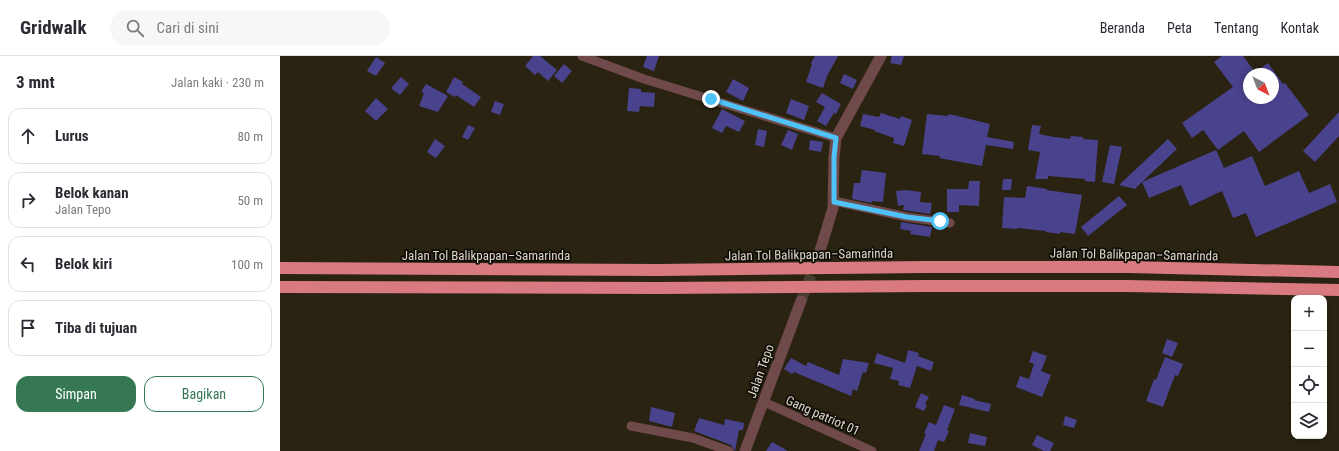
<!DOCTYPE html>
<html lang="id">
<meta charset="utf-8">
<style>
:root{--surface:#fff;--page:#f7f7f7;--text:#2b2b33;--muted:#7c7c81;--line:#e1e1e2;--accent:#367853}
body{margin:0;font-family:"Roboto Condensed",sans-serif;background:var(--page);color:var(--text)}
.controls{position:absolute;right:12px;bottom:12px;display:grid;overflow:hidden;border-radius:8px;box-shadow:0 2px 6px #0003}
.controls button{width:36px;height:36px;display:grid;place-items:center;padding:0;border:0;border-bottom:1px solid var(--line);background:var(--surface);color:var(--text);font:20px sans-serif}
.compass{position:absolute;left:963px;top:12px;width:36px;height:36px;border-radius:50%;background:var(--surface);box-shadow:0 2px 6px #0003;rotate:138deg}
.stop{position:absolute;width:12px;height:12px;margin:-9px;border:3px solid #4fc3f7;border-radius:50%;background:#fff}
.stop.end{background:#4fc3f7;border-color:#fff;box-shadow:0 1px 4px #0008}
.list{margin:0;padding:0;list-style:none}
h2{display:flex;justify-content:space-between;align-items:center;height:52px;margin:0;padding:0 16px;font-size:17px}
h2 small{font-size:13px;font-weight:400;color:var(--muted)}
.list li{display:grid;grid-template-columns:26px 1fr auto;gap:12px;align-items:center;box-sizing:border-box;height:56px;margin:0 8px 8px;padding:0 8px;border:1px solid var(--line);border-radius:12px}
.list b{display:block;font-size:15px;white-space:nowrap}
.list p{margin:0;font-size:13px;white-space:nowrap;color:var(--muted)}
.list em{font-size:13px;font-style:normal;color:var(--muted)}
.actions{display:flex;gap:8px;padding:12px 16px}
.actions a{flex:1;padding:9px 0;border:1px solid var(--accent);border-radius:12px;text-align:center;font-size:14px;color:var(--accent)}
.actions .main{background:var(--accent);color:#fff}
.icon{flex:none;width:22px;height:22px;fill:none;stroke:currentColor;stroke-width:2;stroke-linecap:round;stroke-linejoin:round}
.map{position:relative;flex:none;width:1059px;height:395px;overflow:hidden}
header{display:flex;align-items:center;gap:24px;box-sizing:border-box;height:56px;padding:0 20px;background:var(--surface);border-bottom:1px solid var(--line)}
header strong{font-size:19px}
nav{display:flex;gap:22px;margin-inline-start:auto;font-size:14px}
.search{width:280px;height:36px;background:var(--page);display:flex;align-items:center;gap:10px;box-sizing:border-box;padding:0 14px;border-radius:22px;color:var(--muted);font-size:15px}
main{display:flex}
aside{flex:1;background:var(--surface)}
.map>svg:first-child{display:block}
.building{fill:#49428d;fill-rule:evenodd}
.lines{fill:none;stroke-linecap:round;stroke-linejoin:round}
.tertiary-tunnel{stroke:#453e2e;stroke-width:11;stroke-dasharray:11 5.5;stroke-linecap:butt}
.minor{stroke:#70494b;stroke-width:9}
.tertiary{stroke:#70494b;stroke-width:11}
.motorway{stroke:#d97980;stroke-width:12}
.route{stroke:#4fc3f7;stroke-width:5}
.labels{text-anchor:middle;stroke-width:3.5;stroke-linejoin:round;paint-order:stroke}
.street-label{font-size:13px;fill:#dcd8cd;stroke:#100d06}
</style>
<header>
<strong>Gridwalk</strong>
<div class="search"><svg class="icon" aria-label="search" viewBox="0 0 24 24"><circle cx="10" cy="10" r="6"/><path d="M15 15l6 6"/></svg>Cari di sini</div>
<nav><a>Beranda</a><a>Peta</a><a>Tentang</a><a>Kontak</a></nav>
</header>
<main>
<aside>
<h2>3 mnt<small>Jalan kaki · 230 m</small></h2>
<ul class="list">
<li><svg class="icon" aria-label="ahead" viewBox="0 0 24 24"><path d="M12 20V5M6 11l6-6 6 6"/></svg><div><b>Lurus</b></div><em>80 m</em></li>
<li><svg class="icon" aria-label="right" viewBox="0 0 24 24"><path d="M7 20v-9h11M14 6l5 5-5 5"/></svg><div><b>Belok kanan</b><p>Jalan Tepo</p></div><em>50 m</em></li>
<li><svg class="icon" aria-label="left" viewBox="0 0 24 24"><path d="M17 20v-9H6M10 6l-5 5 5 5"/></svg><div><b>Belok kiri</b></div><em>100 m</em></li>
<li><svg class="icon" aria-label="arrive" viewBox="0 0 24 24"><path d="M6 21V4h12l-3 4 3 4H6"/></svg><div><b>Tiba di tujuan</b></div></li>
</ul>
<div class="actions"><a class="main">Simpan</a><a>Bagikan</a></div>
</aside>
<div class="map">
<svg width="1059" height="395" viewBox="0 0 1059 395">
<rect width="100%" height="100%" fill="#2a2312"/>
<path class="building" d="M253,0H260L277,14L268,25L258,16L255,19L245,10Z
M367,0H379L374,15L363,11Z
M535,0H558L547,20L543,32L526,26L532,8L531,7Z
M612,0H624L621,9L610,7Z
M942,0H963L975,16L988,7L1003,28L1005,27L1029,59L979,96L964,75L938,94L923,74L912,82L902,67L953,31L934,6ZM969,18H993V42H969Z
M96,1L105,7L96,20L87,15Z
M284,8L292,15L282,27L274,20Z
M564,18L577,24L573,33L560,27Z
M121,21L129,28L120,39L111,32Z
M174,21L183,26L182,28L201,41L194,51L176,39L175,41L166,36Z
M453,23L469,32L463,45L446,36Z
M146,28L168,40L158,56L139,50L144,37L141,36Z
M349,32L361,33V36L375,37L374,51L360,50L359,56L347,55Z
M542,37L561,48L556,58L554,57L546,70L537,65L545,51L536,46Z
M96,42L108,53L96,65L85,55Z
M511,43L529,50L524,64L506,57Z
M215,45L224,48L220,59L211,56Z
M442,53L465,65L459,76L446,70L442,77L432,72Z
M1059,56V80L1035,106L1023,95Z
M601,57L620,63L621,60L632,64L624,90L613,87L614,82L594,75L595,74L580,70L583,58L599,61Z
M647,58L668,60L669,58L710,68L707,81L734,86L733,93L706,89L702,110L659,102L660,100L642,98Z
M188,69L195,72L188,84L182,81Z
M752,69L761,70L759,78L774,81L790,83L791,80L803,81V83L818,84L815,126L805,125V123L768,120V123H755L760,96L748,94Z
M478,73L487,75L484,91L475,89Z
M508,74L518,78L512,94L501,89Z
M155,83L165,90L156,102L147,96Z
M888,83L897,93L862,126L936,94L944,112L972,100L985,130L1019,115L1029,137L1050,128L1057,146L976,181L966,157L953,162L942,135L910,150L901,129L869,142L862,126L855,133L839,129Z
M530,84L543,86L541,96L529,94Z
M830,89L842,91L834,128L822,126Z
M582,114L606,117L603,146L592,145V147L572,143L574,127H580Z
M723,123H732L731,134H722Z
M689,125H700L699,150L679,149V156H667V133H688Z
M747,130L754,131L767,133L766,134L802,139L795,178L780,176V178L766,176V175L738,172L737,173L722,172L724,141L745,142Z
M627,134L641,136L640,146L652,147L650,158L623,154L624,149L618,150L616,135Z
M839,140L847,149L808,180L801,171Z
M621,166L652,171L650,181L630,178L631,175L620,173Z
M887,283L898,287L892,301L882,297Z
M628,294L639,297L638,300L654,306L651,315L637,310L630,332L618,329L619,325L610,323L613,312L594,307L597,297L625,307Z
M753,295L767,300L761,315L771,319L762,341L736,331L740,320L749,323L754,308L749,306Z
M885,301L903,308L898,320L895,319L883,351L866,345L874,323L876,324Z
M511,302L526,310L528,306L559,319L563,303L589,307L586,317L583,316L577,335L573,333L571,340L514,316L512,318L504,313Z
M641,337L649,341L645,348L647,349L644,355L635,351Z
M682,339L695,343L694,344L711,348L709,356L679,349Z
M664,349L675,353L667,374L669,375L664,386L658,384L654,395H639L646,378L644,377L649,366L656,369Z
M371,351L395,357L392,371L369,365Z
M785,360L797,364L794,372L783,369Z
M419,362L444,369L445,363L464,367L463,374H459L455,395L451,389L414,375Z
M690,377L707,381L705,390L688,387Z
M757,379L774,387L770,395H764L752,389Z
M492,386L508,395H486Z"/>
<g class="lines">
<path class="tertiary-tunnel" d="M521,245L539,198"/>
<path class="minor" d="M302,0L364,23L556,82
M554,145L627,161L670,167
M484,346L592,395
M351,370L413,382L449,395"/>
<path class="tertiary" d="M539,198L553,152L554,101L556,82L601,0
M465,395L521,245"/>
<path class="motorway" d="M0,212L378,214L645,211H848L1059,216
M0,231L378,232L645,230H847L1059,234"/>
</g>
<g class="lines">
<path class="route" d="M431,43L556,82L554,101V146L627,161L660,165"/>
</g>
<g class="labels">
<g class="street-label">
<text transform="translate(529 198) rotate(-1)" y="5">Jalan Tol Balikpapan–Samarinda</text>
<text transform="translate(854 198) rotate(1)" y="5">Jalan Tol Balikpapan–Samarinda</text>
<text x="206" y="204">Jalan Tol Balikpapan–Samarinda</text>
<text transform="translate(480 315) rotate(-70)" y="5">Jalan Tepo</text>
<text transform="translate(543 359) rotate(24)" y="5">Gang patriot 01</text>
</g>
</g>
</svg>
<div class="controls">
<button>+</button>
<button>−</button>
<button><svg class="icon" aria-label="locate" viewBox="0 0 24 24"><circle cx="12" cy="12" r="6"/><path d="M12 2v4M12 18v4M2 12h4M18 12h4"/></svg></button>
<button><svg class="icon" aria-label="layers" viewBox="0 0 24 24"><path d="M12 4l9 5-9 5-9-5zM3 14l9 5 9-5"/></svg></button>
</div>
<svg class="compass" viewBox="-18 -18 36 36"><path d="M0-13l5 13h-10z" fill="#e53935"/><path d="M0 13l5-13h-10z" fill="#7c7c81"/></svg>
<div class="stop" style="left:660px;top:165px"></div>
<div class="stop end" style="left:431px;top:43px"></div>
</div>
</main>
